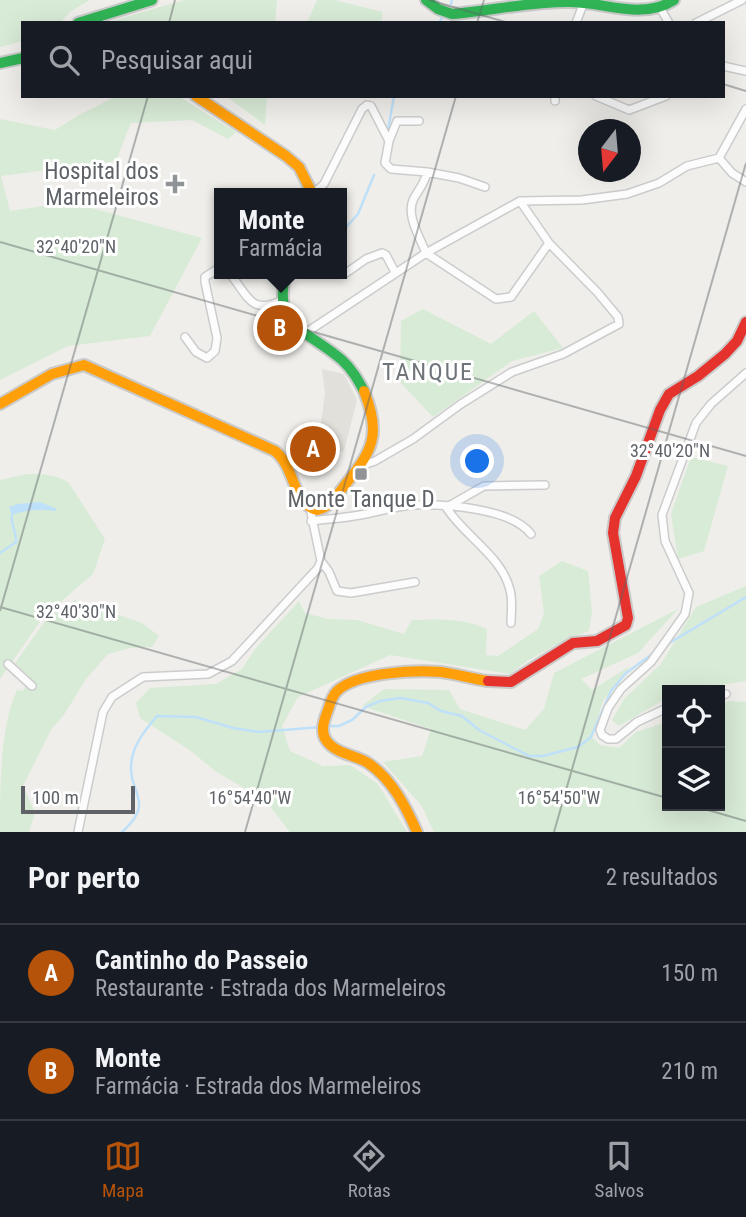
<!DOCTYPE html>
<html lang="pt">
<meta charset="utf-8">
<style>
:root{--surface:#171b24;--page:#20242c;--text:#f1f3f6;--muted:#9ea1a6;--line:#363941;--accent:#b45309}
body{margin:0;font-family:"Roboto Condensed",sans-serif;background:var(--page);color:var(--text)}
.controls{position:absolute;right:21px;bottom:21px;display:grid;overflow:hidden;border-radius:0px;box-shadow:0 7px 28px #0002}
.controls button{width:63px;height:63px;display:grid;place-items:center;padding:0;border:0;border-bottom:2px solid var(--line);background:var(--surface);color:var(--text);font:35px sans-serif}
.compass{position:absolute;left:578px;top:119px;width:63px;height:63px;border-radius:50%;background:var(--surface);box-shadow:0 7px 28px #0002;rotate:196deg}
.scale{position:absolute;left:21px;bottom:18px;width:114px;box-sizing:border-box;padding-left:7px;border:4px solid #5f6368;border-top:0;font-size:19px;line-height:24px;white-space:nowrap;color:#5f6368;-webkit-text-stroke:5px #fff;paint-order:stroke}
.you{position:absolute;left:478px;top:462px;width:24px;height:24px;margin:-18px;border:5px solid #fff;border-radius:50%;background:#1a73e8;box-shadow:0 0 0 10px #1a73e833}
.badge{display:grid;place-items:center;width:46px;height:46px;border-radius:50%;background:var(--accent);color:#fff;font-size:23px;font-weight:700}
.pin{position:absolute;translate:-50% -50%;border:4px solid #fff;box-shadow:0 2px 7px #0006}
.popup{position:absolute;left:214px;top:188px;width:133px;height:91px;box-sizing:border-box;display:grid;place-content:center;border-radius:0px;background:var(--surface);filter:drop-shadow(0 2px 5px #0005);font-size:23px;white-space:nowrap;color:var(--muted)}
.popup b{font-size:26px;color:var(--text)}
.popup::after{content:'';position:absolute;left:50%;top:100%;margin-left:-14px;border:14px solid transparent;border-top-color:var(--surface)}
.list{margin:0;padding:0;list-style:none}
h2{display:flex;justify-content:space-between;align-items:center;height:91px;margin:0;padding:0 28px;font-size:30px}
h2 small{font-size:23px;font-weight:400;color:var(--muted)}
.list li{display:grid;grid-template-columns:46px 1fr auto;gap:21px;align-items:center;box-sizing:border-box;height:98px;padding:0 28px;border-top:2px solid var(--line)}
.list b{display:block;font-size:26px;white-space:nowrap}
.list p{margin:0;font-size:23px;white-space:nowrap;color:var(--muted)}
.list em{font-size:23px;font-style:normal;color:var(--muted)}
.icon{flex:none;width:38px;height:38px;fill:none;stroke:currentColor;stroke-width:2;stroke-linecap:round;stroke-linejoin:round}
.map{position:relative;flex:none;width:746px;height:832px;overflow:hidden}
.search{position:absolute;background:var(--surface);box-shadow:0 7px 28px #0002;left:21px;right:21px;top:21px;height:77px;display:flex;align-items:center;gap:18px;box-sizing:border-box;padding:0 24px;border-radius:0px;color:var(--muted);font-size:26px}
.sheet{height:287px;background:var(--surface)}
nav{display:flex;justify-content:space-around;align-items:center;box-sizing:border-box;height:98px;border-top:2px solid var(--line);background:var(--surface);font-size:19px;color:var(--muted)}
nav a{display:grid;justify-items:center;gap:4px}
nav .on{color:var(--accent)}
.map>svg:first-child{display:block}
.education{fill:#e2e0da}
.green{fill:#d8ebd6}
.water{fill:#bfe0f9}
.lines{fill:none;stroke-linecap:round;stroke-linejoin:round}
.stream{stroke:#bfe0f9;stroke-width:2.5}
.street-casing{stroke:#cbcccc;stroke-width:10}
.fast-casing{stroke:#cacacb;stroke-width:14}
.slow-casing{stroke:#cacacb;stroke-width:14}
.jam-casing{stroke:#cacacb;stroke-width:14}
.street{stroke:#fdfcfc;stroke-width:7}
.fast{stroke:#30b455;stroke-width:10}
.slow{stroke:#ff9f0a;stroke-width:10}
.jam{stroke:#e5322d;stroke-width:10}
.ticks{fill:none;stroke:#5f6368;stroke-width:2;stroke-opacity:0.45}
.poi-dot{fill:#919496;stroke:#fff;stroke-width:2.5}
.labels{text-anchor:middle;stroke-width:6;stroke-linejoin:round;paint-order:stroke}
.poi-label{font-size:23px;fill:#5f6368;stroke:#fff;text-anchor:end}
.neighbourhood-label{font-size:24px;letter-spacing:2px;fill:#70757a;stroke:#fff}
.ticks-label{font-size:18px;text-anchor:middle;fill:#5f6368;stroke:#fff;stroke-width:6;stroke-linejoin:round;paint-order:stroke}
</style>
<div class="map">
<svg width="746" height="832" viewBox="0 0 746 832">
<rect width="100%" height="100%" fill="#efeeea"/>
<path class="education" d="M322,369L344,374L357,400L344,451L323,457L313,431L321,423L325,393Z"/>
<path class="green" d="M0,0H90L71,11L60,23H23V41L0,47Z
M184,0H277L275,23H105Z
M317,0H334L383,12L381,23H307Z
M117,96H178L236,132L228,139L192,120L131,123L116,161L1,176L10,211L69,202L202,238L150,336L68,346L0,380V119L55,130L79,115Z
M226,96H267L265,125Z
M423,309L491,344L534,311L563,348L512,361L433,417L400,382L401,321Z
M691,457L728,466L704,551L678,559L671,514Z
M27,474C42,474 56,474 69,483L105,539L93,574L44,616L0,679V480Z
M562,561L588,571L592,611L589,631C561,641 533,655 510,674L390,655L298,697L282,726L290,751L323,766L350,765L378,784L407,832H290L266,801L215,771L191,751L140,718L136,703L150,688L216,684L242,669L255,649L299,601L305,613L328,619L357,620L404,634L412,620C437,619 464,618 487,629L486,655L498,656L538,629L544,614L539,576Z
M746,586V681L691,690H667V698L619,726L612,720L624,699L661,664L696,607Z
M75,600L142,623L159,636L152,647L130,648L108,654L86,679L64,715L52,728L23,786L35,813L29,832H0C0,788 0,726 17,690L23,691L30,677L15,663L50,614Z
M678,609L638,653L581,679L592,690L630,666L603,701L592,737L600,745L619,748L636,732L667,722V806H720V704L730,701L746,702V832H434L421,805L383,762L422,756L431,729L362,706L384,689L449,690L460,709L525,730L544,709L554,673Z"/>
<path class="water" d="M40,502L57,509L55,511C40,509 24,510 12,515L9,507L17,504Z"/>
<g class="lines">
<path class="stream" d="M451,4L452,0
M439,23L442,18
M388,130L394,96
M341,233L358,214L374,175
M305,277L308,274
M0,553L16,542C17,532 10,524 12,515
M666,645L746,597
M328,726H339L352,720L366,707L380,701L400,698L428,703L441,711L462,716L479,730L529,756H543L578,747L591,737L611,691L626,673L655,652
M122,832C158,800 125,793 132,758C135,742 147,728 157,716L196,717L233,728L259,732L321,727"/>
<defs>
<path id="street" d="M660,8L669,23
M576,23L584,2
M696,23L742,0
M723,66L746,71
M555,96V101
M596,96L629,110L666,96
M419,121H397L389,141L385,163L391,169L427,172C425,183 419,189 414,198C405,215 420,237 426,253
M719,158L746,109
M427,172L459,178L485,187
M314,193L324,184L362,109L367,105L371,106L389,141
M426,253L496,299L511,297L549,243
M346,273L366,259L382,253L386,255L395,272
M230,274C248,295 250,315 281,301
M304,334L426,253L520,201L582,200L627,194L659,183L687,166L719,158L732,173L746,182
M185,337L196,352L207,358L215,351L217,338L205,282V277L219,268
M361,466L375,461L413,439L461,404L512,372L563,354L619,324L618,317L598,293L549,243L520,201
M446,507C464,536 502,556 510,590C513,600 511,613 511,623
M447,507L484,486L545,485
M310,508L321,561L329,572L337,591L351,593L415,582
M311,521C328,519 344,518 360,515C378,512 396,506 413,505C445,504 511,508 531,534
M8,664L32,686
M720,696L726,694
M667,708L637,722L616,739H608L602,735L600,730L608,708L621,689L651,662L685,614L689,593L665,541L662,515L696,423L711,404L746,373
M78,832L103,712L112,697L143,677L208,674L232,661L318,568L321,561"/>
<path id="fast" d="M426,0L438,9L452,14C490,11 528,2 567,2C603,1 641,21 674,0
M78,23L152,0
M0,63L23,58
M286,274C271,326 310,332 342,360C352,369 358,380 364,391"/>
<path id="slow" d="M196,96L286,156L299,167L312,193
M0,404L52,374L84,365L275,451C296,468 292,504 317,510C331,507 337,495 345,485C372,451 382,435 364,391
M417,832C406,807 392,779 368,763C356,755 335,754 326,740C320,731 324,720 328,710C330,703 332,696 337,691C357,672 415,670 441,672C457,674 472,679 488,681"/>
<path id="jam" d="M488,681L511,682L573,643L597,641L626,625L628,618L613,533L615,518L636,476L660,410L669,394L698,376L725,354L737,341L746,322"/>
</defs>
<use href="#street" class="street-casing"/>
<use href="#fast" class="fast-casing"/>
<use href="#slow" class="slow-casing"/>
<use href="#jam" class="jam-casing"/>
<use href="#street" class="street"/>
<use href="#fast" class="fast"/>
<use href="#slow" class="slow"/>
<use href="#jam" class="jam"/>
</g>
<path class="ticks" d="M429,0L509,23M169,23L175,0M477,23L484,0M723,84L746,91M0,242L746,456M0,607L667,798M0,611L148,96M694,806L746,821M245,832L456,96M554,832L746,163"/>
<g class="poi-dot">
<path d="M171.5 173.5h7v7h7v7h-7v7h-7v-7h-7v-7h7z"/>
<rect x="354" y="467" width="14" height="14" rx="3.5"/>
</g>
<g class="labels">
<g class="poi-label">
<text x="159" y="179">Hospital dos<tspan x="159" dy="26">Marmeleiros</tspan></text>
<text x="361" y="507" text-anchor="middle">Monte Tanque D</text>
</g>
<g class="neighbourhood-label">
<text x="428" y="380">TANQUE</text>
</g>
</g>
<g class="ticks-label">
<text x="76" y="253">32°40'20"N</text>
<text x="670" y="457">32°40'20"N</text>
<text x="76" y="618">32°40'30"N</text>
<text x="250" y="804">16°54'40"W</text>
<text x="559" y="804">16°54'50"W</text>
</g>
</svg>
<div class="controls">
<button><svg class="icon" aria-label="locate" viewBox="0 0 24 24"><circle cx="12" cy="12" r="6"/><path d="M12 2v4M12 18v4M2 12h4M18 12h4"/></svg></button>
<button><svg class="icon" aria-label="layers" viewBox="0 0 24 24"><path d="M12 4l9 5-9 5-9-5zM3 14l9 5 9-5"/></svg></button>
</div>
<svg class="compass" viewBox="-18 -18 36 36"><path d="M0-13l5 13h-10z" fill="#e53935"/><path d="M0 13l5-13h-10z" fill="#9ea1a6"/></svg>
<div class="scale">100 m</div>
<div class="you"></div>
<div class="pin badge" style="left:313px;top:449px">A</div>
<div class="pin badge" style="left:280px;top:328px">B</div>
<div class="popup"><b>Monte</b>Farmácia</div>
<div class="search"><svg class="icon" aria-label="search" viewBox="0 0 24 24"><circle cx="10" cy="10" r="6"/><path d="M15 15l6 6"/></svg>Pesquisar aqui</div>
</div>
<section class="sheet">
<h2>Por perto<small>2 resultados</small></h2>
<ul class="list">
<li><span class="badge">A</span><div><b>Cantinho do Passeio</b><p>Restaurante · Estrada dos Marmeleiros</p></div><em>150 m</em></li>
<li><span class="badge">B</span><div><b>Monte</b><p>Farmácia · Estrada dos Marmeleiros</p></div><em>210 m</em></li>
</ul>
</section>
<nav>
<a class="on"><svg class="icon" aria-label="map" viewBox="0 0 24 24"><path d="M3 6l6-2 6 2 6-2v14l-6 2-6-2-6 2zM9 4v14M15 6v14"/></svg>Mapa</a>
<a><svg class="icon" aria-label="directions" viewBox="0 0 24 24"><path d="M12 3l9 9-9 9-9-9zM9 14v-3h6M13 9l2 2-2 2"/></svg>Rotas</a>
<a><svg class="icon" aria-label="saved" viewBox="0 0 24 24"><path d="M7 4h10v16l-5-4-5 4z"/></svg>Salvos</a>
</nav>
